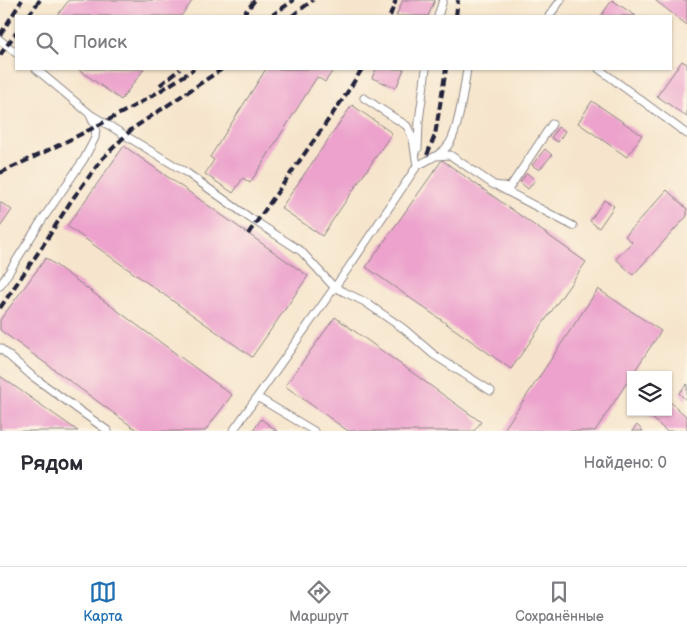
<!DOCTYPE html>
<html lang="ru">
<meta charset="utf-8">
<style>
:root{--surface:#fff;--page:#f7f7f7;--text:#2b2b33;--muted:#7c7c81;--line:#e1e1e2;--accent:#1f6fb2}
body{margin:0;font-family:"Balsamiq Sans",sans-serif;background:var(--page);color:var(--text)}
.controls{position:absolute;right:15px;bottom:15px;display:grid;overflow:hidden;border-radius:0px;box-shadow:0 1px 4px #0004}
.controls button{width:45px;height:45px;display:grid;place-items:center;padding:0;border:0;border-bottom:1px solid var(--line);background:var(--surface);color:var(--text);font:25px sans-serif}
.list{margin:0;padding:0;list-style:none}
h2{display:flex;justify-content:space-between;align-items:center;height:65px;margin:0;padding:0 20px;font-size:21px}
h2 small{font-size:16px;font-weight:400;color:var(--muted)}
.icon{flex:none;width:28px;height:28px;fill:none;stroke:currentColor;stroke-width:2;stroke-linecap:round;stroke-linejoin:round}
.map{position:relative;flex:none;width:687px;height:431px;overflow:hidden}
.search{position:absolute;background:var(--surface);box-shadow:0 1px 4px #0004;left:15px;right:15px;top:15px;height:55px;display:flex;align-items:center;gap:12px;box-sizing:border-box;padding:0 18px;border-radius:0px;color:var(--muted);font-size:19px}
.sheet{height:135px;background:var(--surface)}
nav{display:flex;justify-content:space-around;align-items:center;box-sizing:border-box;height:70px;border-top:1px solid var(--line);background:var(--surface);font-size:14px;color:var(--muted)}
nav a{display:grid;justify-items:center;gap:2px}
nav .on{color:var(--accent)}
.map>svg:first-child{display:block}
.building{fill:#eca2cc}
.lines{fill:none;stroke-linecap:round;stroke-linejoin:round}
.service-casing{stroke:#8c8484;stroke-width:9}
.service{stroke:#fff;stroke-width:7}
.rail{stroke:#22223b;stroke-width:4;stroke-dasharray:8 4;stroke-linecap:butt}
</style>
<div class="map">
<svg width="687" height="431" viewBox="0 0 687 431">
<rect width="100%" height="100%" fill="#fcf5e5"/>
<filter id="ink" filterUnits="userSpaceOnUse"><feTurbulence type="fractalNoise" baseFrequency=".02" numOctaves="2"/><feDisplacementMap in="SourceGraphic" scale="10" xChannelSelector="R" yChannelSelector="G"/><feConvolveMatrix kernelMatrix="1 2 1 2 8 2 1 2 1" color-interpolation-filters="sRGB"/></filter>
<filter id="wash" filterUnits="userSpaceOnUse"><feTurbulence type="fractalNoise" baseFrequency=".0096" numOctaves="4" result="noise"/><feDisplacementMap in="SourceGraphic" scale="20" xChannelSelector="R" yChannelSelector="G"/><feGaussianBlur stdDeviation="1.12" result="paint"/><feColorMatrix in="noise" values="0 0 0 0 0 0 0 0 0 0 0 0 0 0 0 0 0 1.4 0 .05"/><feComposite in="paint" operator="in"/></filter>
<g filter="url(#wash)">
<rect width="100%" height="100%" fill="#f6e5cc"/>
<g id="blocks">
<path class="building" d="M69,0H193L181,16H57Z
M403,0H435L428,16H396Z
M612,0L636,16H601Z
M655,0H687V25Z
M682,61L687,64V117L657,96Z
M78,69H144L121,100Z
M266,69H334L325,82L317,77L250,183L243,178L233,193L205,174L214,160L210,157Z
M376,69H404L396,88L372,78Z
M592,101L642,135L627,157L578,123Z
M352,105L392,133L322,236L281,208Z
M558,127L565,131L558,142L551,138Z
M124,146L308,276L252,357L67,226Z
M545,149L552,155L539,170L532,165Z
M442,160L586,262L511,369L366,267Z
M527,173L535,180L528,189L520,182Z
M667,190L687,209V216L633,275L616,259L632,242L625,236Z
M604,200L614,206L599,228L590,221Z
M0,202L12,210L0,227Z
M46,258L232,395L205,431H138L0,330V320Z
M598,289L661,331L595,431H503Z
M335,317L481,422L474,431H348L285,386Z
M0,376L78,431H0Z
M687,384V399L686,400L679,393Z
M668,400L687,417V431H666L646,412H668Z
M261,419L277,431H253Z
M637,425L643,431H632Z"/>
</g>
</g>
<g filter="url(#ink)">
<use href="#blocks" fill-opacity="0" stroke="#8c8484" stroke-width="1"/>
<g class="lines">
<defs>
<path id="service" d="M438,16L443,0
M549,16L561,0
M0,40L16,53
M36,69L90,114L187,173L250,218L301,251L334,287L365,302L404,329L434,355L491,391
M599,69L687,134
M418,148L419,121L426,69
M436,156L450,155L494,185L510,187L552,124
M417,164V166C427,160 442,155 449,144C459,129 464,88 467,69
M499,187L573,226
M0,286L40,223L84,159L95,138L96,128L90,115
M0,348L32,376L108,431
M257,397L314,431
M233,431L349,267L417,166L413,139L407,126L364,98"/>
</defs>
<use href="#service" class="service-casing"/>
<use href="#service" class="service"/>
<path class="rail" d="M28,16L40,0
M242,16L255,0
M271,16L294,0
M292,16L313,0
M390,16L396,0
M456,16L458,0
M0,35L22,0
M0,55L16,33
M160,85L180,69
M427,155L435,135L446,69
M0,173C66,142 134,110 194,69
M248,234L343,99L362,69
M0,308L42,247L71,201L102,159L132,129L222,69"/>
</g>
</g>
</svg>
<div class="controls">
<button><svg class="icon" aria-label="layers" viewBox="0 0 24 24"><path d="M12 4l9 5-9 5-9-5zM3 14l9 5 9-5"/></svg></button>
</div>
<div class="search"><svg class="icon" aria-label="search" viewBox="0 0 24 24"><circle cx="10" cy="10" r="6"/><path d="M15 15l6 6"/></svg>Поиск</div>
</div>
<section class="sheet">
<h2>Рядом<small>Найдено: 0</small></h2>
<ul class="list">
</ul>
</section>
<nav>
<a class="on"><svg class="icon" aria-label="map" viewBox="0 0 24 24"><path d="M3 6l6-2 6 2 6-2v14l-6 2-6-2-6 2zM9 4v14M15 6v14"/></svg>Карта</a>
<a><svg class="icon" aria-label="directions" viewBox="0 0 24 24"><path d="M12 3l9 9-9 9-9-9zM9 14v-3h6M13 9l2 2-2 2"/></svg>Маршрут</a>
<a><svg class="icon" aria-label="saved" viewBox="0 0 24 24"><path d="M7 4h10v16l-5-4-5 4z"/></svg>Сохранённые</a>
</nav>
